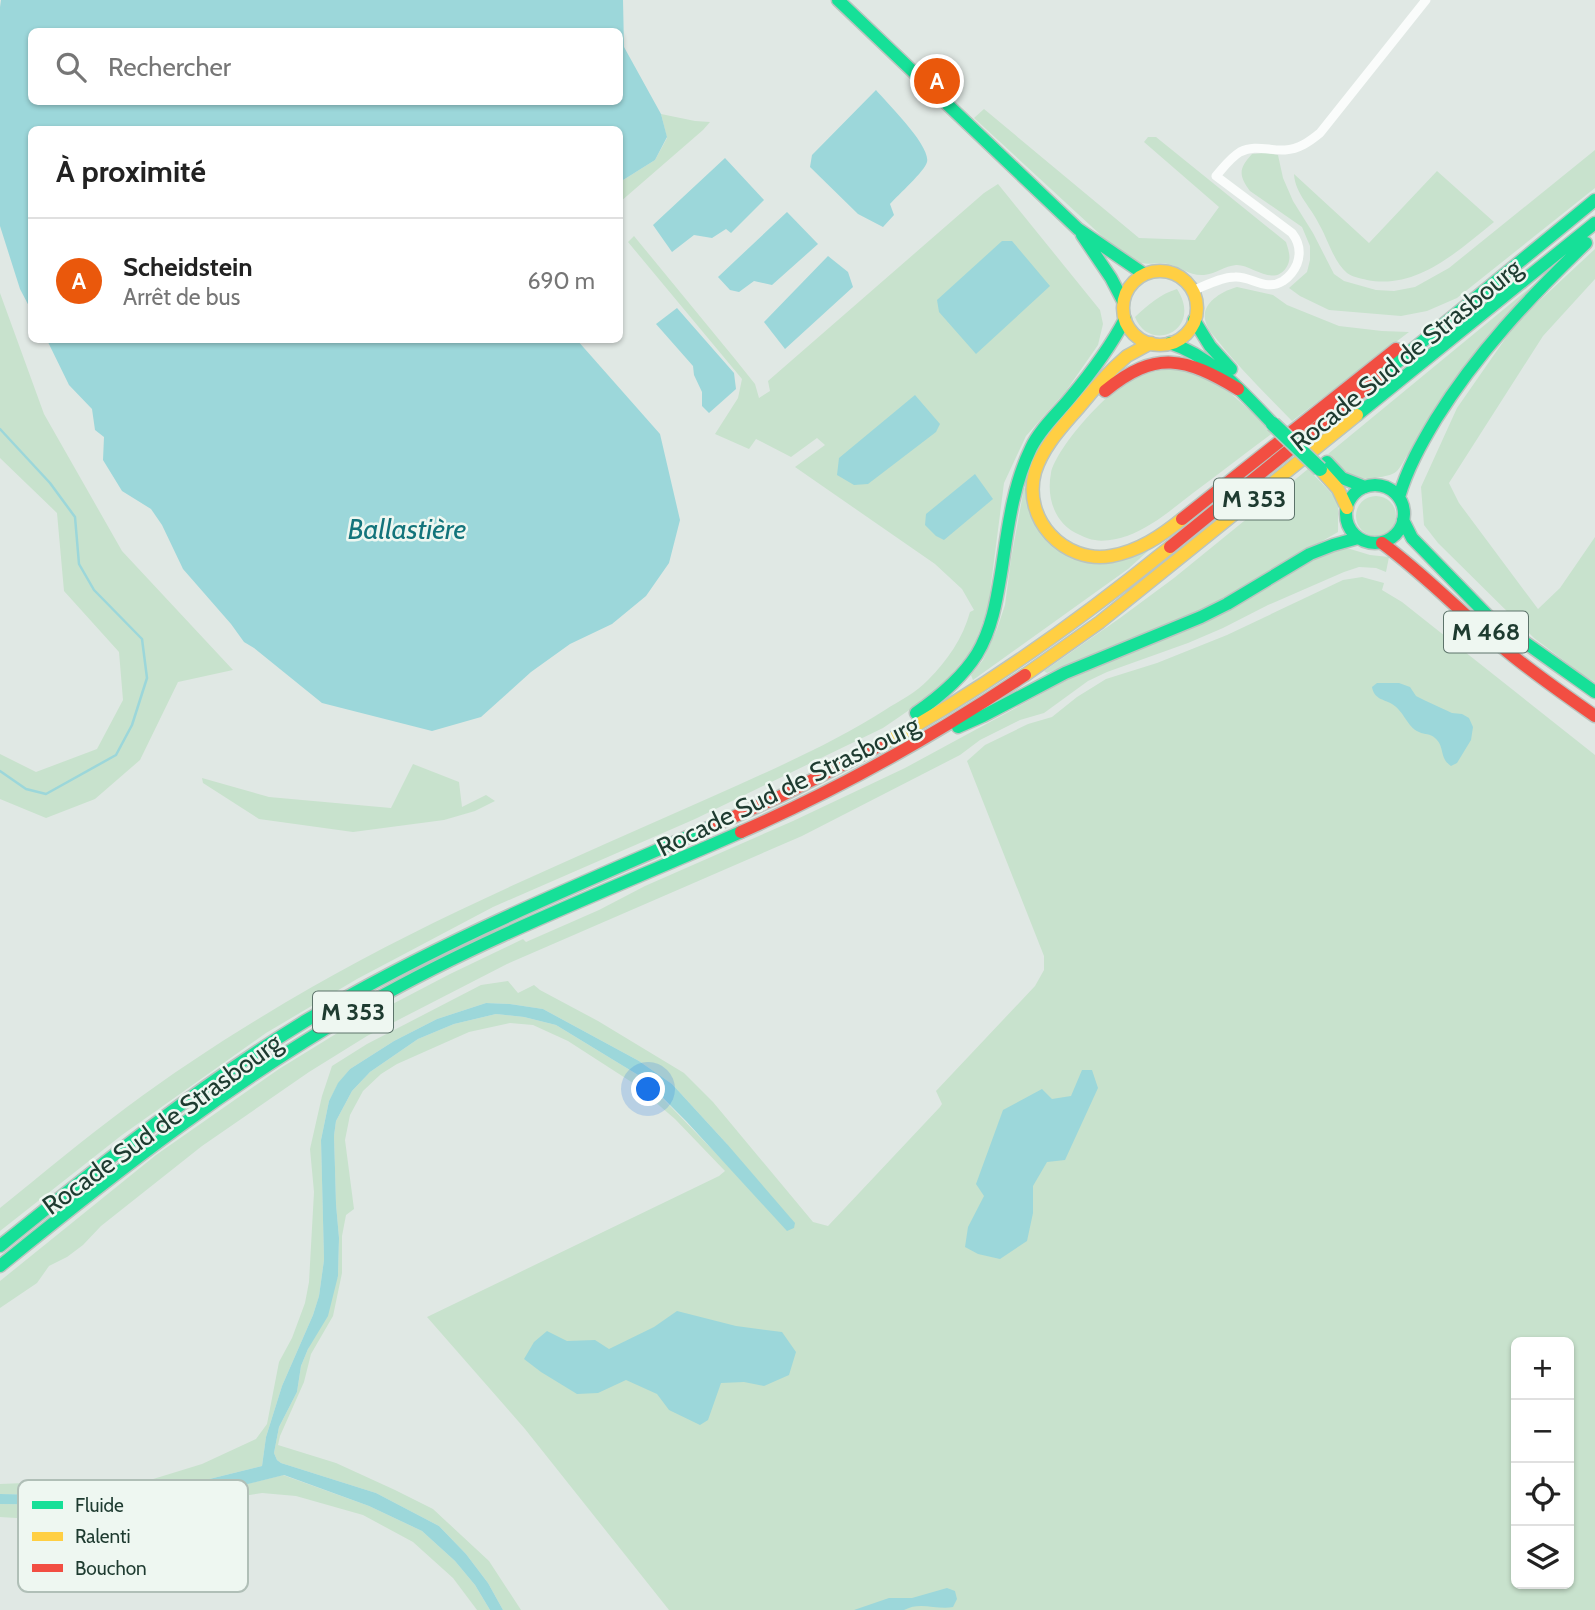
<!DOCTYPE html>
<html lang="fr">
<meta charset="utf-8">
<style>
:root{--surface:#fff;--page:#f2f2f2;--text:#222;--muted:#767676;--line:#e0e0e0;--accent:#ea580c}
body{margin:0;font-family:Cabin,sans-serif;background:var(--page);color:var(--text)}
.controls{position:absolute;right:21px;bottom:21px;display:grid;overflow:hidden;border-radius:10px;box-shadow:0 2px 5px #0004}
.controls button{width:63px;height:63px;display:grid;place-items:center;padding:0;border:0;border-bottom:2px solid var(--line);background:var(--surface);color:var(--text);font:35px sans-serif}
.you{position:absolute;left:649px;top:1090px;width:24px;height:24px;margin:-18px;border:5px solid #fff;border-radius:50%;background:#1a73e8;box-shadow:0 0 0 10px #1a73e833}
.badge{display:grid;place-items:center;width:46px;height:46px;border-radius:50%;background:var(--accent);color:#fff;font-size:23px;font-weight:700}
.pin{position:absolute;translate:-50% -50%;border:4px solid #fff;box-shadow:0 2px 7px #0006}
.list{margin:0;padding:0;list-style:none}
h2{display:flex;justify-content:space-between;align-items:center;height:91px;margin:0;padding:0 28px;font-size:30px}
h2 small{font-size:23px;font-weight:400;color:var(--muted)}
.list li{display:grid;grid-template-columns:46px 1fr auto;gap:21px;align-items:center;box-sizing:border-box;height:126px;padding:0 28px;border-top:2px solid var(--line)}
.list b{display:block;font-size:26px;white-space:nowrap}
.list p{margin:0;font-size:23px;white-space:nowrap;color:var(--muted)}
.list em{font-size:23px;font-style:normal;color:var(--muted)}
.icon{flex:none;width:38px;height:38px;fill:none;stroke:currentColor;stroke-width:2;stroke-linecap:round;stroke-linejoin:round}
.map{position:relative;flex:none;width:1595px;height:1610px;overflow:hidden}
.search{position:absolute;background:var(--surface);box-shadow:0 2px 5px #0004;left:28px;top:28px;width:595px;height:77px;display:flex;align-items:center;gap:18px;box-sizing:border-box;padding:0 24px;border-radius:10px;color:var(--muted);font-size:26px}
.panel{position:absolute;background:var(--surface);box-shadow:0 2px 5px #0004;left:28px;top:126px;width:595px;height:217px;border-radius:10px}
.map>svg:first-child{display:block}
.green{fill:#c8e2cd;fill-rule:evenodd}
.water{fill:#9cd7da;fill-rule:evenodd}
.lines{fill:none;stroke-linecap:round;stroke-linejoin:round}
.stream{stroke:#9cd7da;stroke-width:2.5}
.fast-casing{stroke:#bac4bf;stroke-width:15}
.slow-casing{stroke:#bac4bf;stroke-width:15}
.jam-casing{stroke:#bac4bf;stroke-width:15}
.street{stroke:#fafcfb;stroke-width:9}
.fast{stroke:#16e098;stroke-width:12}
.slow{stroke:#ffcf43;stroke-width:12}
.jam{stroke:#f24e42;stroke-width:12}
.fast-bridge-casing{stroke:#bac5c0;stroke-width:17;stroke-linecap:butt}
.fast-bridge{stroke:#16e098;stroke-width:14}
.labels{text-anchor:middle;stroke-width:5;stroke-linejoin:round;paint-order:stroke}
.shield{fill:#eef7f1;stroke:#5c736a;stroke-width:2}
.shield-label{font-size:24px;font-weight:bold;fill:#1e3b30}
.street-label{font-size:26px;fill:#1e3b30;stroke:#eef7f1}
.water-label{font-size:28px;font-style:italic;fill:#13747b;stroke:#eef7f1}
.key{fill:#eef7f1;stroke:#b0bfb7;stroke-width:2}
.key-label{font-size:19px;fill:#1e3b30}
</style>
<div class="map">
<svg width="1595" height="1610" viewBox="0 0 1595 1610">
<rect width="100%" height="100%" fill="#e0e8e4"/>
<path class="green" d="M984,109L1139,238L1195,240L1219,207L1144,142L1148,137H1156L1286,242C1289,252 1292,259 1286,268C1273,287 1251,264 1236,265C1225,266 1215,274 1204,275C1189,276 1181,267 1168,264C1159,262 1150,265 1141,263C1132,262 1124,255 1117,250L974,118Z
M661,114L695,121L710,122L703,130L620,202V182L655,160L667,138Z
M1595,150V188L1457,298L1427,311L1401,316L1329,310L1300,296L1289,288L1307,272L1310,260V246L1302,227L1250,191C1238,175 1239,168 1252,154L1266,153L1278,155L1283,178L1293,201L1313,233L1334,274L1344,281L1376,290L1394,291L1415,287L1449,268Z
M1437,171L1494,222C1458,251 1417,290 1367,280C1360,278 1352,277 1347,273C1334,262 1328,240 1320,226C1312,208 1295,194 1294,174L1369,243Z
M998,184L1100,310L1103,324L1098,345L1066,391L1026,436L1004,483L988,608L974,646L967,656L937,691L883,728L695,819L493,907L357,979L266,1033L122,1135L0,1231V1208C42,1174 84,1139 127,1107C186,1063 248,1024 312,987C439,914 575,858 709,798C769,771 830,745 885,710C899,701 917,692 928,680C947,661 963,638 970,612L974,610L962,589L935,564L795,467L825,445L817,438L791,457L756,439L749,449L715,434L738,398L742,379L628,242L634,236L735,359L755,384L759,398L770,391L768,381L984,193Z
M1595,249V279L1543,336L1449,483L1459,503L1538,609L1560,588L1595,537V682L1583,675L1534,638L1438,543L1424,525L1421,487L1457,408L1512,329L1537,303Z
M1537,282L1406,457C1396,475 1396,474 1376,478C1353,482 1343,469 1328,454Z
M1237,287L1273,295L1287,305L1339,326L1382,331L1409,332L1292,421C1267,395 1240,369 1218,341C1214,336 1208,330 1206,323C1199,304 1222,291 1237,287Z
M1177,289C1204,331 1149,354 1135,317C1148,305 1160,294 1177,289Z
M0,293L44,414L122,551L233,670L178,682L140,760L95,799L46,818L0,799V754L36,772L97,749L123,700L119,652L64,591L57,513L0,458Z
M1180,367L1219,383L1274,432C1247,452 1220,473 1193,493C1172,509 1152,527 1127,536C1118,539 1104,542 1095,540C1090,540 1085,537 1080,535C1055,525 1046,498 1051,473C1057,446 1112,385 1138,376C1151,371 1166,370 1180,367Z
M1308,469L1338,500V532L1222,599L1168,625L1047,673L1044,671L1120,618L1174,578Z
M1024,488L1028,489L1069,557L1148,551L1128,569L973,680L971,675L983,660L997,629L1005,605L1011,559Z
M1356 516a20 20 0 1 1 40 0a20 20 0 1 1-40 0Z
M1347,548L1370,555L1389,557L1386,572L1376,568L1359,567L1344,572L1268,605L1223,628L1188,643L1107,672L1088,681L1044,713L1020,720L980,740L960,755L802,836L507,964L367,1036L309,1072L202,1146L101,1226L83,1245L67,1257L49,1266L37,1283L0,1308V1281L156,1155L279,1069L339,1032L450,974L523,939L526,942L599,910L645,886L793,821L905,768L1071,678L1306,563L1336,550Z
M1362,577L1384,583L1382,590L1402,602L1595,755V1610H669L525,1429L427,1317L719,1176L725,1171L675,1119L633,1083L568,1041L533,1025L510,1023L469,1032L397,1064L381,1074L363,1091L350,1115L345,1140L354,1209L346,1215L342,1236V1273L333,1316L311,1354L304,1382L280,1436L278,1445L336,1463L395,1490L433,1509L489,1561L521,1610H503L488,1583L466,1554L439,1526L376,1493L281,1463L277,1460L274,1453L279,1427L297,1392L301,1366L338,1276L339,1238L336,1204L335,1168L334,1136L336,1121L352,1091L370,1072L418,1039L454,1024L496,1014L524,1017L556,1025L643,1078L733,1171L727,1144L672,1084L639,1061L543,1009L510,1004L486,1003L437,1019L394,1041L350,1069L338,1084L329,1101L321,1140L324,1260L319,1296L313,1315L282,1386L266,1437L262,1466L165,1490C138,1502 107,1495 78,1494C52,1494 26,1495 0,1494V1484L123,1479L150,1480L202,1464L256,1439L267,1424L279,1362L292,1338L305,1303L309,1282L314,1192L310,1149L322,1096L332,1066L367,1044L481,985L508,981L518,993L534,985L540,990L598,1021L684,1073L713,1102L813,1222L828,1226L940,1107L942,1104L936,1091L1035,986L1044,970V956L967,761L985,745L1028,724L1052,717L1077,697L1106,679L1157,663L1227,635L1343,580ZM1516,1342H1569V1584H1516Z
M413,764L459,782L462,807L486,795L495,801L475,811L444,820L353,832L259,819L203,783L202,778L269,797L391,808Z
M283,1475L369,1506L422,1531L455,1561L475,1585L490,1610H477L453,1578L413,1542L363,1515L296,1496L262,1493L210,1501L153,1515L49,1520L0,1517V1504L158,1506Z"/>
<path class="water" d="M1,0H623L624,47L661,114L667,137L655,160L620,182V130H32L31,310L20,289L0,226V7ZM32,32H620V102H32Z
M876,90C887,103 931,146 927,162C925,171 898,195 890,204L894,215L883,227L858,214L810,167L812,155Z
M725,158L764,200L731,233L726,229L712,238L694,235L672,252L653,225Z
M787,212L818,244L772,285L754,281L739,292L730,290L718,277Z
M1002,241H1012L1050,286L976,354L939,312L937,300Z
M828,256L848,272L853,287L785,349L764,322Z
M677,308L734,373L736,389L709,413L702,406V392L694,375L693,366L656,324Z
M47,340H577L660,434L680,520L669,563L646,596L612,624L570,644L531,672L481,717L432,731L322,703L254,648L244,642L231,624L183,569L162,525L151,509L122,491L103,460L104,437L95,430L92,409L69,385Z
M915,395L940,424L936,432L868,484L854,485L837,475L839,458Z
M975,474L993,499L944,540L936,536L925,525L926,514Z
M1377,683H1399L1410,687L1416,696L1426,701L1452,713L1462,714L1469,718L1473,727L1471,740L1457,763L1451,766C1439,758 1445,746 1435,738C1430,733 1425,735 1419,732C1407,727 1404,711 1392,704C1383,699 1374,699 1372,687Z
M486,1003L510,1004L543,1009L639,1061L672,1084L727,1144L795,1223L794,1228L787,1231L687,1122L643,1078L556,1025L524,1017L496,1014L454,1024L418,1039L370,1072L352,1091L336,1121L334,1136L335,1168L336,1204L339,1238L338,1276L328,1316L308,1349L301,1366L297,1392L279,1427L274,1453L277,1460L281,1463L376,1493L439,1526L466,1554L488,1583L503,1610H490L475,1585L455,1561L422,1531L369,1506L284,1475L158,1506L0,1504V1494C26,1495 52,1494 78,1494C107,1495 138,1502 165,1490L262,1466L266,1437L282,1386L313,1315L319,1296L324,1260L321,1140L329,1101L338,1083L350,1069L394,1041L437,1019Z
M1082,1070H1092L1098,1088L1065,1160L1047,1162L1033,1186V1213L1027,1241L1000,1259L978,1254L965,1247L968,1227L984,1196L976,1184L1003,1110L1042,1089L1052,1099L1071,1096Z
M677,1311L736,1326L782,1332L796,1352L789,1375L764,1386L744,1382L721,1383L708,1420L700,1425L669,1410L657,1394L626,1380L598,1393L577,1394L541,1372L524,1359L534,1342L547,1331L567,1341L595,1340L609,1349L654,1327Z
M947,1588L955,1591L957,1599L953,1607C936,1610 920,1601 904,1610H854L889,1598H912Z"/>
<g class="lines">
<path class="stream" d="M0,429L50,483L75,517L79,564L94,590L142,639L147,678L132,725L116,755L46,794L26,789L0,771"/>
<defs>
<path id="fast" d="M838,0L1078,229L1144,274
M1082,235L1111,278L1123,301
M1194,320L1210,346L1231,369
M1170,343C1213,357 1242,392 1273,424
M1378,378L1595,200
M1357,415L1595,223
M1327,462L1342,478L1365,487
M1346 514a29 29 0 1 1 58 0a29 29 0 1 1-58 0Z
M1399,497C1407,469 1421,444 1436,419C1477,353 1530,297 1586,243
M1403,520L1412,538L1489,617L1595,692
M916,713C939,697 962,678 977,654C993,627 997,597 1002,567C1008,527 1013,485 1031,448C1040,429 1057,414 1070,398C1091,373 1110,348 1125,319
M958,727L983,716L1065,673L1201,617L1227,604L1310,554L1333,545L1358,538
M0,1246C99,1166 198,1086 307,1020C437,943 575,886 713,826
M0,1266C118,1170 238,1077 371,1002C489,935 617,887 741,832"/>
<path id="slow" d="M1123 308a37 37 0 1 1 74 0a37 37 0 1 1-74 0Z
M1151,343L1127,356L1116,366C1103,378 1092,392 1080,406C1063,426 1043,446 1035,472C1022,519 1064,564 1111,556C1139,551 1161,536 1182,519
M1320,469L1338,489L1347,508
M1025,675L1100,622L1357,415
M879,746C983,690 1079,621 1170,547"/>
<path id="jam" d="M1105,391C1156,349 1186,358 1238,389
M1182,519L1396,349
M1382,543C1427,576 1465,617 1508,652C1536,675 1565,695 1595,716
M1170,547L1378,378
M713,826L781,796L879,746
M741,832C841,788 935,735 1025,675"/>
</defs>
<use href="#fast" class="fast-casing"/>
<use href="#slow" class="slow-casing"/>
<use href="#jam" class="jam-casing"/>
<path class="street" d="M1192,291C1205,286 1221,277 1235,277C1252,276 1265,292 1283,281C1289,277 1294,271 1297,264C1301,253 1299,242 1292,233L1216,176C1224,167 1230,158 1240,152C1255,144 1269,151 1285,150C1299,149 1309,142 1320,133L1426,0"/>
<use href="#fast" class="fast"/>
<use href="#slow" class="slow"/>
<use href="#jam" class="jam"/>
<defs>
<path id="fast-bridge" d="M1273,424L1320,469"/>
</defs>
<use href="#fast-bridge" class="fast-bridge-casing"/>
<use href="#fast-bridge" class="fast-bridge"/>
</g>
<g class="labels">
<g class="shield">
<rect x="1214" y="478.5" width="80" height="41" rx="5"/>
<rect x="1444" y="611.5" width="84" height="41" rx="5"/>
<rect x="313" y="991.5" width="80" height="41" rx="5"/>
</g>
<g class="shield-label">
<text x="1254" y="507">M 353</text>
<text x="1486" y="640">M 468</text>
<text x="353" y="1020">M 353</text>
</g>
<g class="street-label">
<text transform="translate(1406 355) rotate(-39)" y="9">Rocade Sud de Strasbourg</text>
<text transform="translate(788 786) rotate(-26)" y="9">Rocade Sud de Strasbourg</text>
<text transform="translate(162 1124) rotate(-36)" y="9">Rocade Sud de Strasbourg</text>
</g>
<g class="water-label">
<text x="407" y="539">Ballastière</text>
</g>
</g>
<rect x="18" y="1480" width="230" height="112" rx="10" class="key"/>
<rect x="32" y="1501" width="31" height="8" fill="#16e098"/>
<rect x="32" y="1532" width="31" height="9" fill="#ffcf43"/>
<rect x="32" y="1564" width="31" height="8" fill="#f24e42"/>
<g class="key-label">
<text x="75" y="1512">Fluide</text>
<text x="75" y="1543">Ralenti</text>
<text x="75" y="1575">Bouchon</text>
</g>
</svg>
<div class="controls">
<button>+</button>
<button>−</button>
<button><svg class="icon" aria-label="locate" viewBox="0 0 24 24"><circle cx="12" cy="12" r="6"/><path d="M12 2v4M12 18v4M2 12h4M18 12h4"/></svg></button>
<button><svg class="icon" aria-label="layers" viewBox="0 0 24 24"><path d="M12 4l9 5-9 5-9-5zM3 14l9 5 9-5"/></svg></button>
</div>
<div class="you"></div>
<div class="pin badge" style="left:937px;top:81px">A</div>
<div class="search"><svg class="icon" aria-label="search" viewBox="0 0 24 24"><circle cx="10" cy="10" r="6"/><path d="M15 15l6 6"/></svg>Rechercher</div>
<section class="panel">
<h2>À proximité<small></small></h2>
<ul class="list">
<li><span class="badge">A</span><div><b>Scheidstein</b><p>Arrêt de bus</p></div><em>690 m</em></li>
</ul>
</section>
</div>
